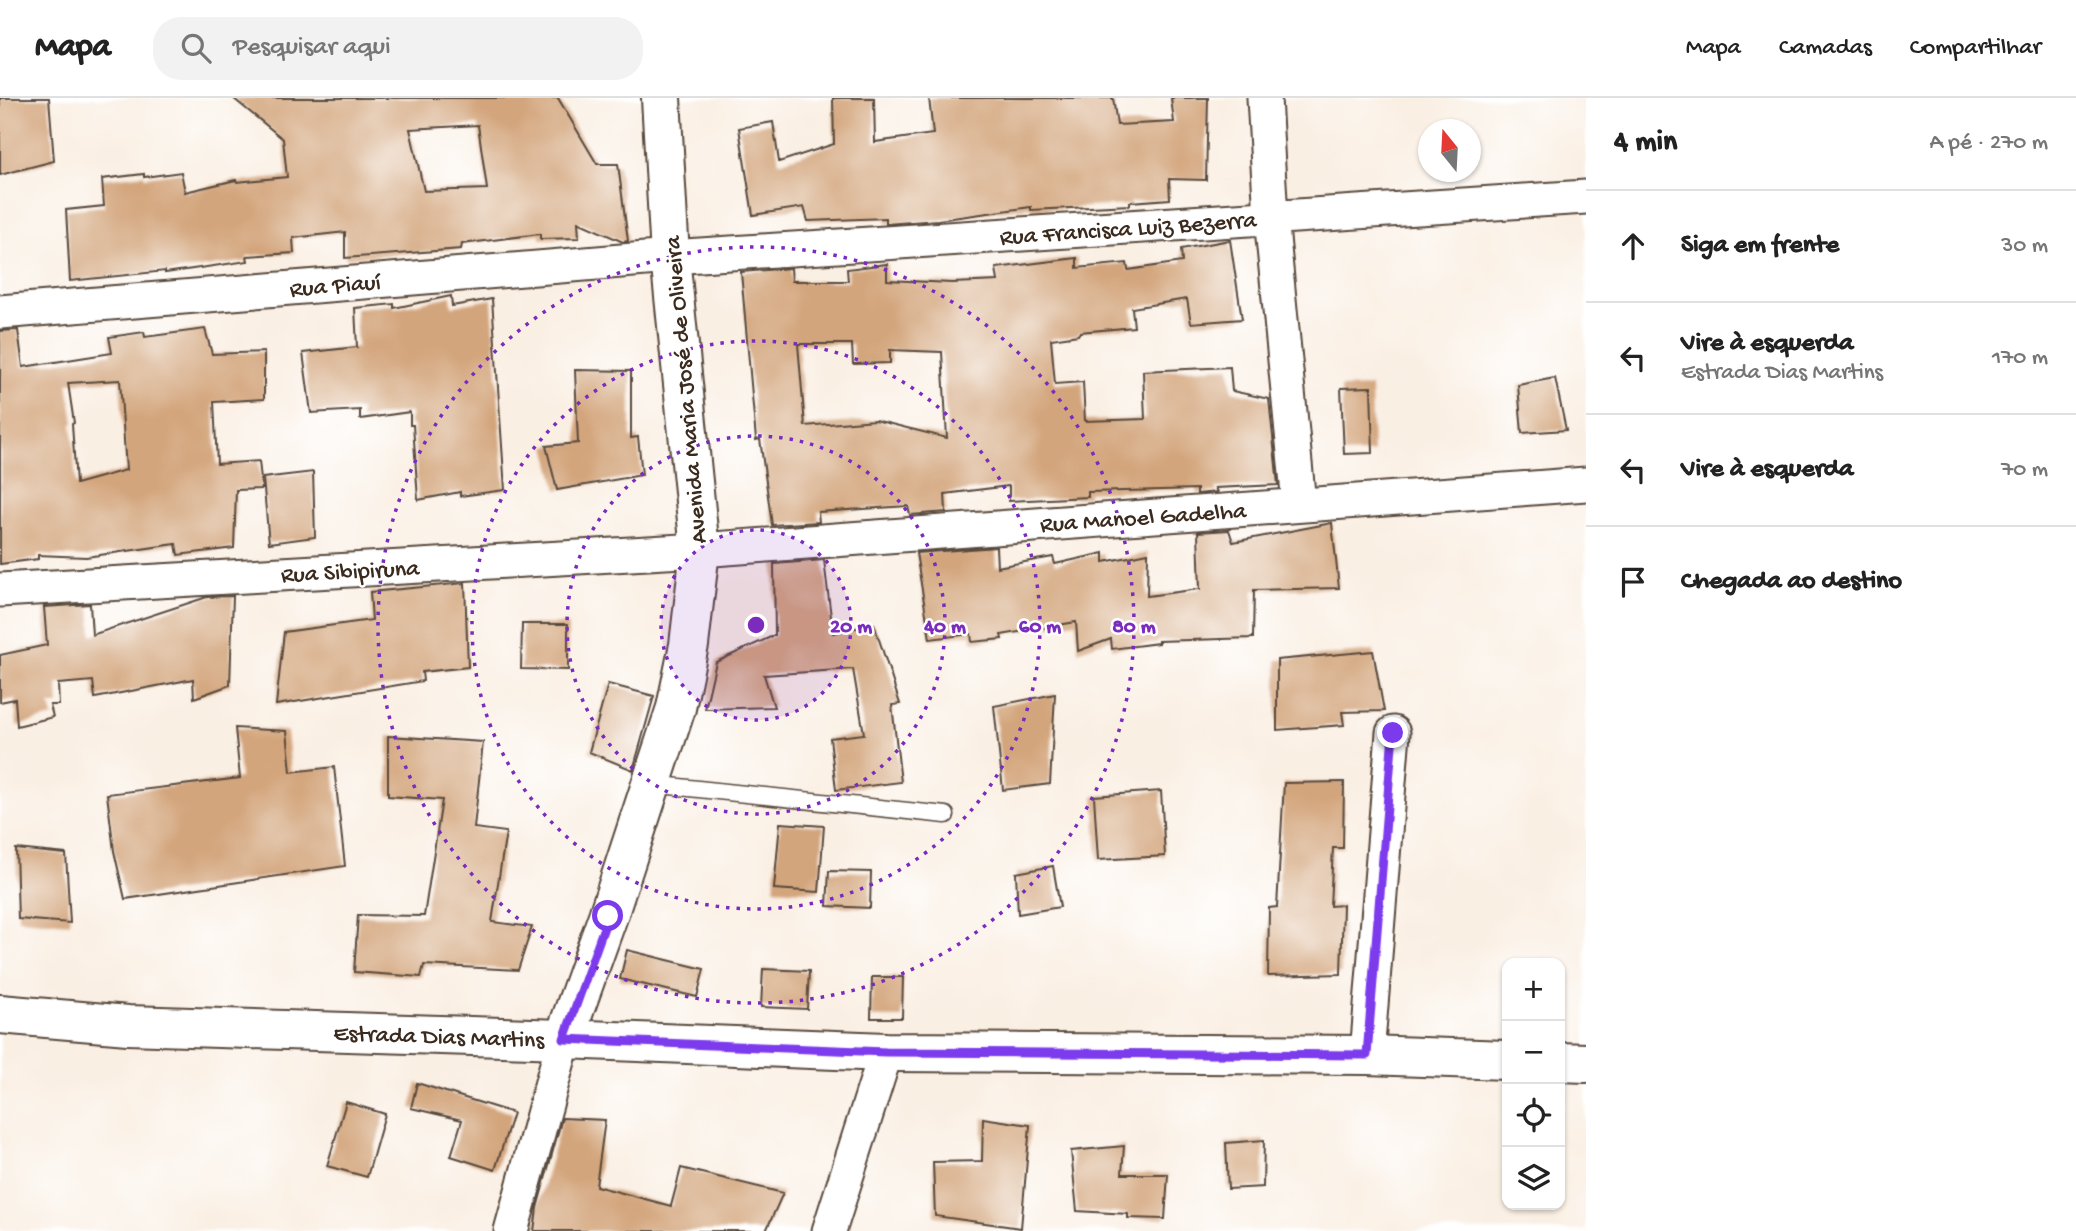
<!DOCTYPE html>
<html lang="pt">
<meta charset="utf-8">
<style>
:root{--surface:#fff;--page:#f2f2f2;--text:#222;--muted:#767676;--line:#e0e0e0}
body{margin:0;font-family:"Gochi Hand",sans-serif;background:var(--page);color:var(--text)}
.controls{position:absolute;right:21px;bottom:21px;display:grid;overflow:hidden;border-radius:14px;box-shadow:0 2px 5px #0004}
.controls button{width:63px;height:63px;display:grid;place-items:center;padding:0;border:0;border-bottom:2px solid var(--line);background:var(--surface);color:var(--text);font:35px sans-serif}
.compass{position:absolute;left:1418px;top:21px;width:63px;height:63px;border-radius:50%;background:var(--surface);box-shadow:0 2px 5px #0004;rotate:342deg}
.stop{position:absolute;width:21px;height:21px;margin:-16px;border:5px solid #7c3aed;border-radius:50%;background:#fff}
.stop.end{background:#7c3aed;border-color:#fff;box-shadow:0 2px 7px #0008}
.list{margin:0;padding:0;list-style:none}
h2{display:flex;justify-content:space-between;align-items:center;height:91px;margin:0;padding:0 28px;font-size:30px}
h2 small{font-size:23px;font-weight:400;color:var(--muted)}
.list li{display:grid;grid-template-columns:46px 1fr auto;gap:21px;align-items:center;box-sizing:border-box;height:112px;padding:0 28px;border-top:2px solid var(--line)}
.list b{display:block;font-size:26px;white-space:nowrap}
.list p{margin:0;font-size:23px;white-space:nowrap;color:var(--muted)}
.list em{font-size:23px;font-style:normal;color:var(--muted)}
.icon{flex:none;width:38px;height:38px;fill:none;stroke:currentColor;stroke-width:2;stroke-linecap:round;stroke-linejoin:round}
.map{position:relative;flex:none;width:1586px;height:1133px;overflow:hidden}
header{display:flex;align-items:center;gap:42px;box-sizing:border-box;height:98px;padding:0 35px;background:var(--surface);border-bottom:2px solid var(--line)}
header strong{font-size:33px}
nav{display:flex;gap:38px;margin-inline-start:auto;font-size:24px}
.search{width:490px;height:63px;background:var(--page);display:flex;align-items:center;gap:18px;box-sizing:border-box;padding:0 24px;border-radius:28px;color:var(--muted);font-size:26px}
main{display:flex}
aside{flex:1;background:var(--surface)}
.map>svg:first-child{display:block}
.building{fill:#d3a57c;fill-rule:evenodd}
.lines{fill:none;stroke-linecap:round;stroke-linejoin:round}
.service-casing{stroke:#58483c;stroke-width:19}
.minor-casing{stroke:#58483c;stroke-width:37}
.tertiary-casing{stroke:#58483c;stroke-width:42}
.service{stroke:#fff;stroke-width:16}
.minor{stroke:#fff;stroke-width:33}
.tertiary{stroke:#fff;stroke-width:38}
.route{stroke:#7c3aed;stroke-width:9}
.ring{fill:none;stroke:#7b2cbf;stroke-width:3.5;stroke-dasharray:3.5 7}
.labels{text-anchor:middle;stroke-width:5;stroke-linejoin:round;paint-order:stroke}
.street-label{font-size:24px;fill:#3b2a1e;stroke:#fff}
.centre{fill:#7b2cbf;stroke:#fff;stroke-width:3.5}
.ring-label{font-size:21px;text-anchor:middle;font-weight:bold;fill:#7b2cbf;stroke:#fff;stroke-width:5;stroke-linejoin:round;paint-order:stroke}
</style>
<header>
<strong>Mapa</strong>
<div class="search"><svg class="icon" aria-label="search" viewBox="0 0 24 24"><circle cx="10" cy="10" r="6"/><path d="M15 15l6 6"/></svg>Pesquisar aqui</div>
<nav><a>Mapa</a><a>Camadas</a><a>Compartilhar</a></nav>
</header>
<main>
<div class="map">
<svg width="1586" height="1133" viewBox="0 0 1586 1133">
<rect width="100%" height="100%" fill="#fff"/>
<filter id="ink" filterUnits="userSpaceOnUse"><feTurbulence type="fractalNoise" baseFrequency=".0143" numOctaves="2"/><feDisplacementMap in="SourceGraphic" scale="14" xChannelSelector="R" yChannelSelector="G"/><feConvolveMatrix kernelMatrix="1 2 1 2 8 2 1 2 1" color-interpolation-filters="sRGB"/></filter>
<filter id="wash" filterUnits="userSpaceOnUse"><feTurbulence type="fractalNoise" baseFrequency=".00686" numOctaves="4" result="noise"/><feDisplacementMap in="SourceGraphic" scale="28" xChannelSelector="R" yChannelSelector="G"/><feGaussianBlur stdDeviation="1.57" result="paint"/><feColorMatrix in="noise" values="0 0 0 0 0 0 0 0 0 0 0 0 0 0 0 0 0 1.4 0 .05"/><feComposite in="paint" operator="in"/></filter>
<g filter="url(#wash)">
<rect width="100%" height="100%" fill="#faefe3"/>
<g id="blocks">
<path class="building" d="M0,0H49L54,63L0,77Z
M233,0H558L597,66H618L628,143L623,144L578,124L579,140L540,141V136L462,146L461,151L345,160V134L293,140L294,155L247,158L248,163L165,175V173L70,183L66,112L104,108L102,81L144,76V79L181,74L185,94L236,82L237,84L287,79L283,41ZM478,27L487,91L424,93L410,31Z
M833,0H874L875,44L933,36L929,0H1113L1117,27L1174,24L1171,0H1208L1206,82L1169,81L1170,101L1130,104V107L1031,112V109L938,122L886,126V120L808,123L804,109L753,117L739,30L773,24L779,64L834,46Z
M1230,142L1242,221L1191,225L1187,201L1132,210L1134,229L1080,234L1078,237L1051,241L1055,286L1083,284L1085,323L1145,321L1143,273L1230,269L1232,293L1269,301L1278,387L1215,390L1217,394L1197,396V391L1088,394V399L1009,403V388L945,396L946,414L910,417L908,408L818,414L819,424L772,427L760,341L756,342L741,174L791,170L792,183H848L847,171L887,166V182L952,185L998,183L996,170L1077,160V170L1127,165L1128,172L1182,164L1181,151ZM798,246H852L853,266L890,265V252L942,254L947,340L875,322L805,328Z
M451,198L452,208L492,201L505,392L460,398V394L418,402L413,327H410V314L360,321V312L311,315L303,255L357,249L355,210L394,206V210Z
M205,231L212,256L264,254V301L214,304L217,366L259,363L262,391L236,392L234,450L178,457L176,446L86,459L38,457V461L0,466V233L18,232L23,269L112,255L109,239L144,234L145,239ZM120,282L126,372L76,386L72,326L74,325L68,285Z
M575,272L631,273V340L638,339L642,377L557,392L546,348L578,345Z
M1555,280L1566,332L1522,335L1518,287Z
M1371,289L1373,355L1344,356L1341,290Z
M313,374L315,439L269,445L263,380Z
M1332,425L1339,490L1254,492L1253,540L1158,543V545L1112,551L1111,541L1078,553L1076,524L1001,537L1002,541L972,544L971,536L930,541L916,455L996,449L997,469L1053,459L1055,466L1104,455V464L1148,455L1147,498L1200,491L1198,434L1229,432L1233,444Z
M824,462L833,535L874,526L900,606L892,607L901,684L836,692L830,640L864,636L853,571L764,577L774,609L705,611L716,564L775,537L774,466Z
M465,485L468,569L422,574L423,583L276,607L284,534L372,522L370,494Z
M233,498L230,587L194,600L193,581L95,600L93,583L58,586L59,607H50L53,619L17,628L15,601L0,604V557L47,547L44,509L90,506L92,537L207,499Z
M522,526H568V572L521,571Z
M1373,553L1384,613L1342,614L1344,627L1277,632V562Z
M608,586L654,598L633,672L589,654Z
M1055,596L1050,686L1003,692L994,608Z
M235,630L287,633L291,674L334,669L345,768L125,801L114,753L107,696L240,680Z
M388,638L483,644L474,730L506,734L492,824L532,829L518,872L424,867L421,879L354,874L358,817L424,818L442,702L388,698Z
M1344,684L1343,750H1333L1330,808L1343,807L1341,876L1268,878L1269,810L1277,809L1284,685Z
M1161,693L1165,758L1098,762L1094,698Z
M780,725L824,728L819,794L774,791Z
M16,751L66,756L70,825L18,821Z
M1053,768L1060,809L1018,816L1016,775Z
M829,773L871,774L870,810L827,808Z
M627,852L704,871L697,899L620,881Z
M763,871L809,873L807,911L761,909Z
M872,879H903L902,920H871Z
M417,985L513,1015L495,1072L451,1058L462,1022L411,1010Z
M346,1004L385,1016L367,1079L327,1068Z
M562,1020L605,1022L596,1088L671,1108L681,1070L783,1095L766,1133H534L537,1110Z
M983,1020L1030,1027L1021,1130L935,1118L933,1064L982,1063Z
M1264,1042L1263,1089L1228,1091L1226,1045Z
M1124,1048L1122,1076H1168L1165,1121L1128,1120V1116L1077,1113L1071,1053Z"/>
</g>
</g>
<g filter="url(#ink)">
<use href="#blocks" fill-opacity="0" stroke="#58483c" stroke-width="2"/>
<g class="lines">
<defs>
<path id="service" d="M651,686L946,717"/>
<path id="minor" d="M1264,0L1271,119L1299,406
M0,214L670,159L1586,99
M0,492L700,452L1586,386
M1367,957L1393,635
M511,1133L564,941
M829,1133L886,954"/>
<path id="tertiary" d="M0,916L128,927L564,941L886,954L1367,957L1507,962
M564,941L608,818L676,610L689,547L700,452L670,159L661,0
M1560,964L1586,965"/>
</defs>
<use href="#service" class="service-casing"/>
<use href="#minor" class="minor-casing"/>
<use href="#tertiary" class="tertiary-casing"/>
<use href="#service" class="service"/>
<use href="#minor" class="minor"/>
<use href="#tertiary" class="tertiary"/>
</g>
</g>
<g class="lines" filter="url(#ink)">
<path class="route" d="M608,818L564,941L886,954L1367,957L1393,635"/>
</g>
<circle cx="756" cy="527" r="95" fill="#7b2cbf" fill-opacity=".12"/>
<g class="ring">
<circle cx="756" cy="527" r="95"/>
<circle cx="756" cy="527" r="189"/>
<circle cx="756" cy="527" r="284"/>
<circle cx="756" cy="527" r="378"/>
</g>
<g class="labels">
<g class="street-label">
<text transform="translate(1128 129) rotate(-4)" y="8">Rua Francisca Luiz Bezerra</text>
<text transform="translate(335 186) rotate(-5)" y="8">Rua Piauí</text>
<text transform="translate(684 292) rotate(-95)" y="8">Avenida Maria José de Oliveira</text>
<text transform="translate(1143 418) rotate(-4)" y="8">Rua Manoel Gadelha</text>
<text transform="translate(350 472) rotate(-3)" y="8">Rua Sibipiruna</text>
<text transform="translate(439 937) rotate(2)" y="8">Estrada Dias Martins</text>
</g>
</g>
<circle cx="756" cy="527" r="10" class="centre"/>
<g class="ring-label">
<text x="851" y="534">20 m</text>
<text x="945" y="534">40 m</text>
<text x="1040" y="534">60 m</text>
<text x="1134" y="534">80 m</text>
</g>
</svg>
<div class="controls">
<button>+</button>
<button>−</button>
<button><svg class="icon" aria-label="locate" viewBox="0 0 24 24"><circle cx="12" cy="12" r="6"/><path d="M12 2v4M12 18v4M2 12h4M18 12h4"/></svg></button>
<button><svg class="icon" aria-label="layers" viewBox="0 0 24 24"><path d="M12 4l9 5-9 5-9-5zM3 14l9 5 9-5"/></svg></button>
</div>
<svg class="compass" viewBox="-18 -18 36 36"><path d="M0-13l5 13h-10z" fill="#e53935"/><path d="M0 13l5-13h-10z" fill="#767676"/></svg>
<div class="stop" style="left:608px;top:818px"></div>
<div class="stop end" style="left:1393px;top:635px"></div>
</div>
<aside>
<h2>4 min<small>A pé · 270 m</small></h2>
<ul class="list">
<li><svg class="icon" aria-label="ahead" viewBox="0 0 24 24"><path d="M12 20V5M6 11l6-6 6 6"/></svg><div><b>Siga em frente</b></div><em>30 m</em></li>
<li><svg class="icon" aria-label="left" viewBox="0 0 24 24"><path d="M17 20v-9H6M10 6l-5 5 5 5"/></svg><div><b>Vire à esquerda</b><p>Estrada Dias Martins</p></div><em>170 m</em></li>
<li><svg class="icon" aria-label="left" viewBox="0 0 24 24"><path d="M17 20v-9H6M10 6l-5 5 5 5"/></svg><div><b>Vire à esquerda</b></div><em>70 m</em></li>
<li><svg class="icon" aria-label="arrive" viewBox="0 0 24 24"><path d="M6 21V4h12l-3 4 3 4H6"/></svg><div><b>Chegada ao destino</b></div></li>
</ul>
</aside>
</main>
